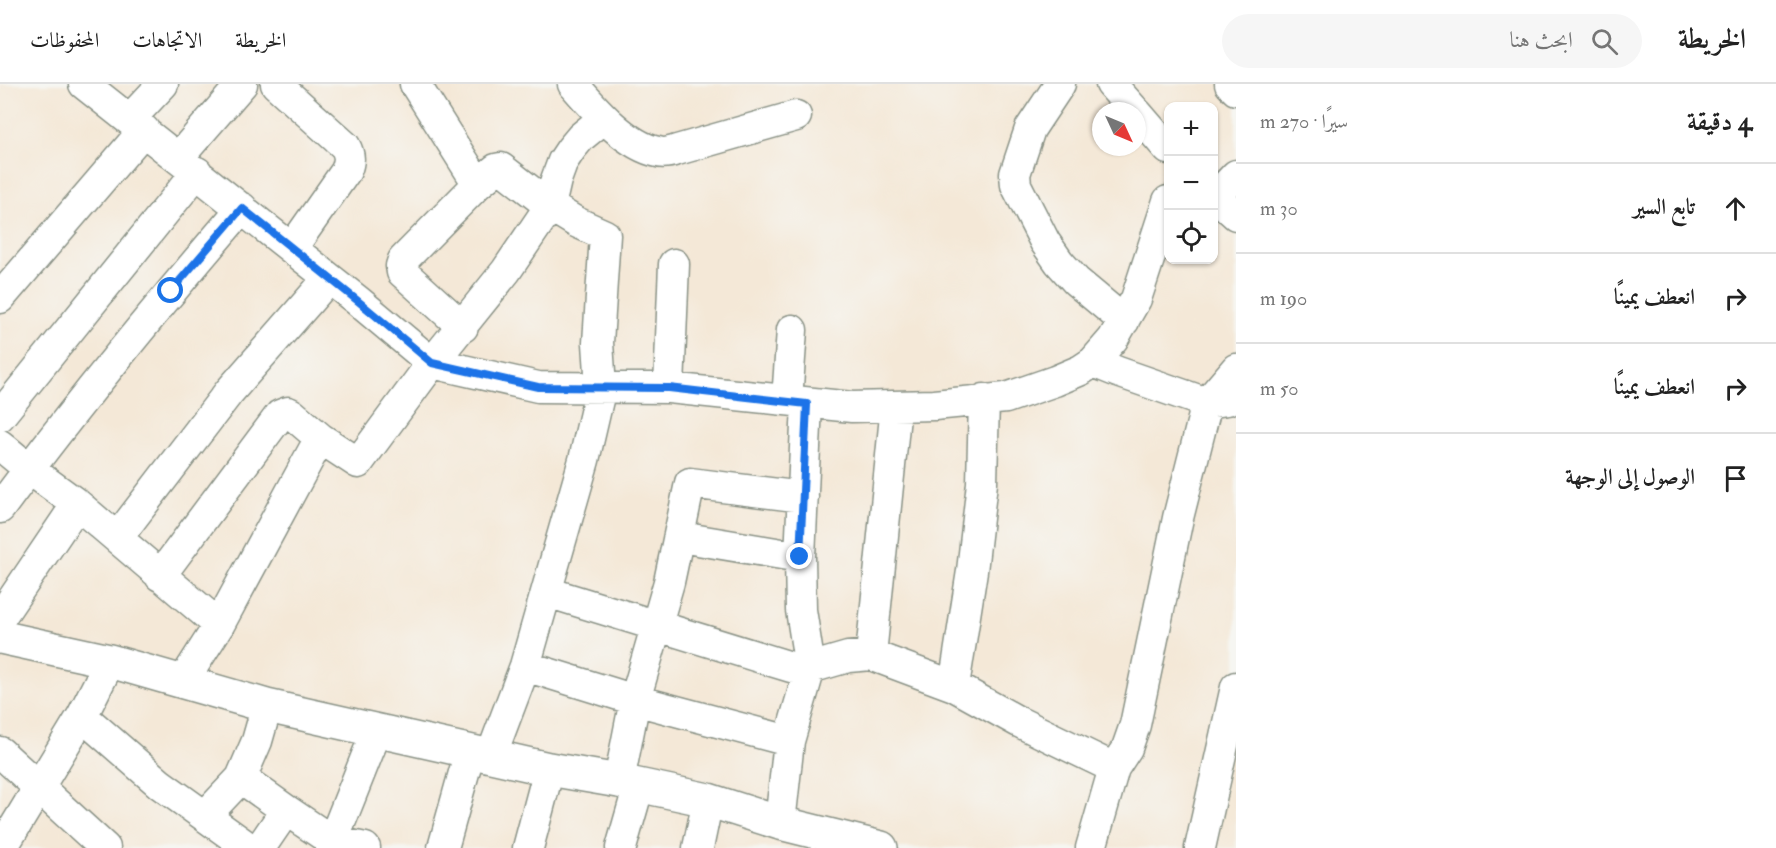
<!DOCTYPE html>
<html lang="ar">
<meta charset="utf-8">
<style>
:root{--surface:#fff;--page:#f6f6f6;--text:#222;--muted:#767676;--line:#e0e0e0}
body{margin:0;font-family:"IM FELL Double Pica",Amiri,serif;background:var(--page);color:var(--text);direction:rtl}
.controls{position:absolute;right:18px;top:18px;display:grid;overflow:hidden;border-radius:12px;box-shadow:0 2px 4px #0004}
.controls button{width:54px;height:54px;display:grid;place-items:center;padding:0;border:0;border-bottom:2px solid var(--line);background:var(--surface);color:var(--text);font:30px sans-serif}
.compass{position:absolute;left:1092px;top:18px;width:54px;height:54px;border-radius:50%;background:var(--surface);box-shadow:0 2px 4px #0004;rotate:134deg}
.stop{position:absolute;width:18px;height:18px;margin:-14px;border:4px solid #1a73e8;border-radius:50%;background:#fff}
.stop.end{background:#1a73e8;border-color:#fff;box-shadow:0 2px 6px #0008}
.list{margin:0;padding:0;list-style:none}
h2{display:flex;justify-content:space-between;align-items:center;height:78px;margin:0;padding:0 24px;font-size:26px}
h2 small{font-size:20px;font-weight:400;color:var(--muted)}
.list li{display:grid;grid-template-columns:39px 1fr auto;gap:18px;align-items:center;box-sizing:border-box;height:90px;padding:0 24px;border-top:2px solid var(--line)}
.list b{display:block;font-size:22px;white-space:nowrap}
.list em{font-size:20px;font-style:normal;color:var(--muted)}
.icon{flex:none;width:33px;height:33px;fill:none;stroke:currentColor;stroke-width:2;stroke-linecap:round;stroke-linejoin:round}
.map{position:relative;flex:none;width:1236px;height:764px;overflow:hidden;direction:ltr}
header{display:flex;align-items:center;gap:36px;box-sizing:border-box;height:84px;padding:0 30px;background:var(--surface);border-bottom:2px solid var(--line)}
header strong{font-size:28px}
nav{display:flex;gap:33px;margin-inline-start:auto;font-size:21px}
.search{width:420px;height:54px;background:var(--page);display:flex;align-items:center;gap:15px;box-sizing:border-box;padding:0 21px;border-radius:33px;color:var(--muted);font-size:22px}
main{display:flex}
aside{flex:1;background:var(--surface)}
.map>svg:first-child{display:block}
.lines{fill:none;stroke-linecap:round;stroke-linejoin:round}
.minor-casing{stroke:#8a9286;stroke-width:33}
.major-casing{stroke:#8a9286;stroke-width:36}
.minor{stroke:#fff;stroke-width:30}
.major{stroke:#fff;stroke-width:33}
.route{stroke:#1a73e8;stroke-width:8}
</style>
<header>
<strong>الخريطة</strong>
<div class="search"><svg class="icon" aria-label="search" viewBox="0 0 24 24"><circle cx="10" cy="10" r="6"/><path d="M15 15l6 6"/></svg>ابحث هنا</div>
<nav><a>الخريطة</a><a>الاتجاهات</a><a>المحفوظات</a></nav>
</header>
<main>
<aside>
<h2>4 دقيقة<small>سيرًا · 270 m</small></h2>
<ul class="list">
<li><svg class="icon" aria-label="ahead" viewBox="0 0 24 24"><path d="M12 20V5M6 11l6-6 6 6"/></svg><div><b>تابع السير</b></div><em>30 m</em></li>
<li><svg class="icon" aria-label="right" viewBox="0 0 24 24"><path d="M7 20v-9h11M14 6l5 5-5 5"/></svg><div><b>انعطف يمينًا</b></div><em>190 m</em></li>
<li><svg class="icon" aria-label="right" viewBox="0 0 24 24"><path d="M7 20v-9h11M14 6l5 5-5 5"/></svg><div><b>انعطف يمينًا</b></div><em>50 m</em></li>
<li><svg class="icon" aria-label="arrive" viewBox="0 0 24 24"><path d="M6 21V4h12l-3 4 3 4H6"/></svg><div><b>الوصول إلى الوجهة</b></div></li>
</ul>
</aside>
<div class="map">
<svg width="1236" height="764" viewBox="0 0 1236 764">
<rect width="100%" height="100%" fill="#f6f6f2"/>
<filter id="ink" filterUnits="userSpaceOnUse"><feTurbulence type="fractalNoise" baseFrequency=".0167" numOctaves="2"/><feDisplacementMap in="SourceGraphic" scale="12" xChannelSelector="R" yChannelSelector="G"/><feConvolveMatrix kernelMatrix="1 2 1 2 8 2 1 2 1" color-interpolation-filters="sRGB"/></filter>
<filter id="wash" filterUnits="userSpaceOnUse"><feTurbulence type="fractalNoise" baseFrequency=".008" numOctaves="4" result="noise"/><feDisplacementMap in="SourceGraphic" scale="24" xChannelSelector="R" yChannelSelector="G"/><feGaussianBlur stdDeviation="1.35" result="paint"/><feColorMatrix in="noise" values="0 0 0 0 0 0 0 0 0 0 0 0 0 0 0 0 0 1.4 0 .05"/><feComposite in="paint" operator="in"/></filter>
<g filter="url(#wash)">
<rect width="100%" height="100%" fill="#f4e8d7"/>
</g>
<g filter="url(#ink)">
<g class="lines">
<defs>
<path id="minor" d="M84,0L358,217L432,279L538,303L669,304L852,323L934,321L1006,314L1055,297L1081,286L1093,278L1113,255L1136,215L1168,117
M276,0L345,62C350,71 350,77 346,87L292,164
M415,0L478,100L403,176L401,182L402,188L463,243
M573,0C593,23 626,62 658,68C664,70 671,68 677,66L796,32
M1060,0L1030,45L1015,90L1016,101L1045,158L1059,178L1076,197L1124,237
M1111,0L1135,27
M1230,0L1236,6
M1137,29L1168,65
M130,35L163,0
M178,74L242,0
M478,100L496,85L501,84L550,122L576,138L605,151L598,259L601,303L584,376L525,582L491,672
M1214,111L1236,131
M1215,113L1236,91
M0,214L144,46
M1093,278L1118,288L1207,319L1227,316
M669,304L674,180
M787,316L792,246
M0,332L197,88
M0,361L29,385L77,420L219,541
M0,424C76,321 158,222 242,124
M680,453L800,473
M117,454L229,308L329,194
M160,492L280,331L288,328L292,330L320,354
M547,508L791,583L810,584L848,573L871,571L954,602L1019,638L1114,684
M0,534L77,420
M871,571L896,322
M525,582L635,616L789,657
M184,596L219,541L320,354L358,379L432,279L506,187L550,122L556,96L563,77L571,65L581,53L603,35
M954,602L972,487L982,399L984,315
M82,632L160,700L249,764
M0,668L105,764
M241,694L286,726L260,764
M619,697L635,616L669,498L690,399L803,413
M286,726L332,757L365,764
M205,732L241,694L257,657L267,622
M780,739L789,657L810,584L801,526L800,473L807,320
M2,764L82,632L110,577
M330,764L377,646
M443,764L470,667
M528,764L549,685
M621,764L639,701
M698,764L708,716
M1091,764L1114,684L1127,664L1135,641L1178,434L1207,319L1236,285
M1200,764L1236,603"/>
<path id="major" d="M0,553L110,577L267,622L549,685L619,697L708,716L780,739L881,764"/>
</defs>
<use href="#minor" class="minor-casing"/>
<use href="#major" class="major-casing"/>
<use href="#minor" class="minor"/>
<use href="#major" class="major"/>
</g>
</g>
<g class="lines" filter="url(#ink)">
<path class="route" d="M171,207L242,124L358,217L432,279L538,303L669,304L807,320L800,473"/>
</g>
</svg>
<div class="controls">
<button>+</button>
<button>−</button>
<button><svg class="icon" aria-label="locate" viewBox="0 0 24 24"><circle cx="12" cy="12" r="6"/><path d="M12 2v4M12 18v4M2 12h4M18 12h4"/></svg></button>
</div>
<svg class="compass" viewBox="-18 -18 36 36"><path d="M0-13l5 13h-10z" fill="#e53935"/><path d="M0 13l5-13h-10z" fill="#767676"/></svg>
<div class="stop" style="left:171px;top:207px"></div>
<div class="stop end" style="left:800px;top:473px"></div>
</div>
</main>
